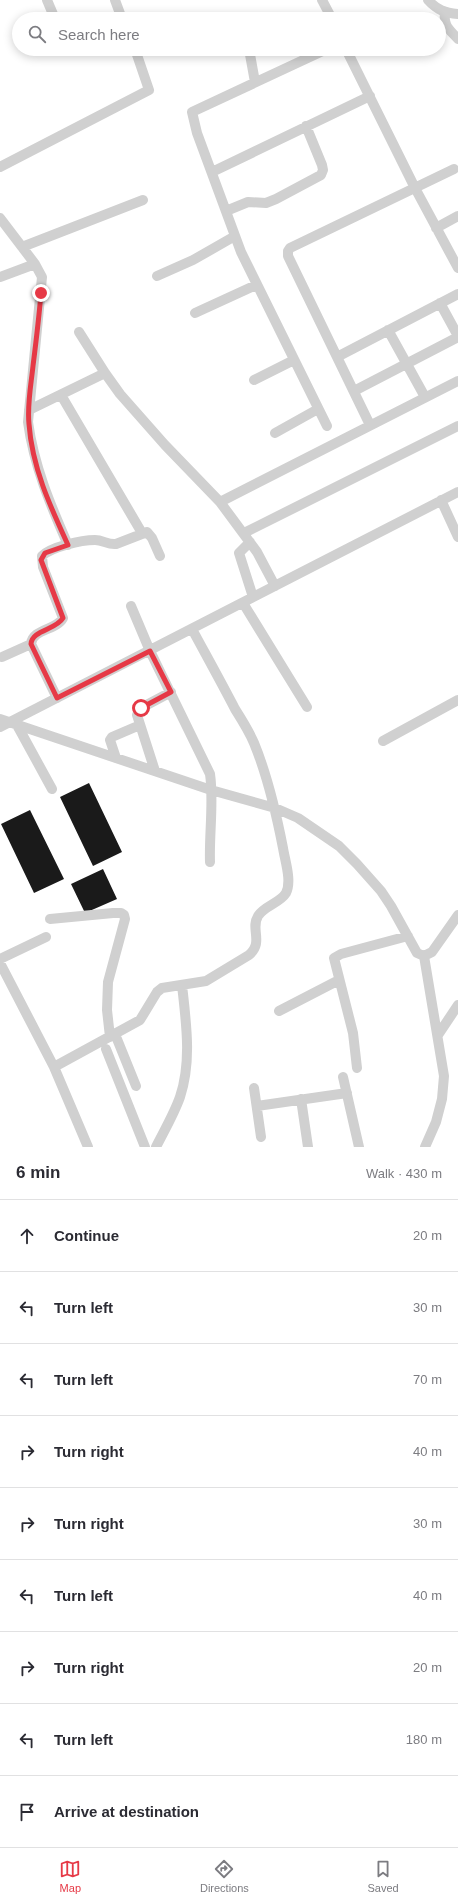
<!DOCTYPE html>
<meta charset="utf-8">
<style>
:root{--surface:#fff;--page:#f7f7f7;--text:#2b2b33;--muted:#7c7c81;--line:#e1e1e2;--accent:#e63946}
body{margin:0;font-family:Arial,sans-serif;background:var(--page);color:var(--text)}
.stop{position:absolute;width:12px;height:12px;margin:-9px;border:3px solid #e63946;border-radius:50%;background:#fff}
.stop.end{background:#e63946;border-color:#fff;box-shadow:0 1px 4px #0008}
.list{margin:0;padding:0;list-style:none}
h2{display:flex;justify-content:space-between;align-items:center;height:52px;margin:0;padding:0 16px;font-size:17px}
h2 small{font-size:13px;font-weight:400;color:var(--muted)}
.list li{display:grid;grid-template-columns:26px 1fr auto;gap:12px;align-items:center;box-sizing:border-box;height:72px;padding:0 16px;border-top:1px solid var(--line)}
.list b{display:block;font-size:15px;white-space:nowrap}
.list em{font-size:13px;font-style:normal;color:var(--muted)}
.icon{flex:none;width:22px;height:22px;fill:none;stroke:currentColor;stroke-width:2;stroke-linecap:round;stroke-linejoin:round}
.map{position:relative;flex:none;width:458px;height:1147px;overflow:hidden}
.search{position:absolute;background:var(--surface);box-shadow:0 2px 10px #0003;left:12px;right:12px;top:12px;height:44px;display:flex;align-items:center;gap:10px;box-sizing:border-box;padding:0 14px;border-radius:22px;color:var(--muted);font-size:15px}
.sheet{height:700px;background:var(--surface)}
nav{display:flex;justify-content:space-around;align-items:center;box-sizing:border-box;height:56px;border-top:1px solid var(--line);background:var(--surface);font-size:11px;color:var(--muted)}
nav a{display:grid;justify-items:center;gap:2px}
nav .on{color:var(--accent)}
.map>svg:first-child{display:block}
.building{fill:#1a1a1a}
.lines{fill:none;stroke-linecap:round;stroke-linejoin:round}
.minor{stroke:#d0d0d0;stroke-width:10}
.route{stroke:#e63946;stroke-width:5}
</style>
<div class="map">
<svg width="458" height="1147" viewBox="0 0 458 1147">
<rect width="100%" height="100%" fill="#fff"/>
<path class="building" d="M89,783L122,852L93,866L60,797Z
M30,810L64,879L34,893L1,824Z
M103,869L117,899L85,913L71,884Z"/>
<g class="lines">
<path class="minor" d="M47,0L55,19
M115,0L122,19
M322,0L332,19
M428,0C437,10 445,13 458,14
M445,13C443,26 450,30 458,39
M249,49L255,82
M346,49L415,188L458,268
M0,167L149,90L135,49
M212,172L370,96
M226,211L248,202L266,203L276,199L321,175L323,170L322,165L306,126
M0,218L35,264L42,277L28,422C34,466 50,504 68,545
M436,228L458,216
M22,247L143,200
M157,276L193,260L235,236
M0,277L35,264
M440,303L458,336
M195,313L256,285
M388,330L425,397
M79,332L105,373L120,394L165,445L220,502L257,552L275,586
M337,357L458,294
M254,380L294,360
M354,391L458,337
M61,395L142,533
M29,410L105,373
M370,425L288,256V251L290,248L454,169
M327,426L241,252L197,133L192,112L327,49
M275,433L318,409
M441,500L458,537
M220,502L458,381
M244,533L458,426
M250,542L239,553L253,597
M243,603L307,707
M131,606L150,651L210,774C214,801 209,834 210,862
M2,657L31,644
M57,698L31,644C32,629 57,630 63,618L43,567L42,556C51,547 81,540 95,540C103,540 108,545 116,544L147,532L152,538L160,556
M0,719L211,790L275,808L298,818L339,846L357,864L381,891L391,906L417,953L424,956L432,952L458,915
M17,725L52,789
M0,727L458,492
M383,741L458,700
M116,758L110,740L112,737L140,725
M155,771L137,715L141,708L171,692
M50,919L113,913H121L124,915L125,919L108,982L107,1010L110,1037
M424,956L444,1076L442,1099L436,1122L425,1147
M0,959L46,937
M0,963L54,1067L88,1147
M279,1011L339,980
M115,1034L136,1086
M438,1035L458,1005
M106,1049L145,1147
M54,1067L140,1020L157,992L162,988L206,981L249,955C264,942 250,929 258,916C264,906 280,903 286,893C292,881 285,861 283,848C276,812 268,777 254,743C249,731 242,720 235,709C221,682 206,655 192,629
M357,1068L353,1033L334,958L341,954L408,936
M343,1077L359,1147
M254,1088L261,1137
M301,1099L308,1147
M257,1106L347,1093
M156,1147C164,1131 174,1114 180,1097C192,1061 186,1022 182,985"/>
</g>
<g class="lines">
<path class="route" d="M41,293C39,318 36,342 33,366C31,385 27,405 29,424C32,467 50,506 68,545L45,553L41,560L63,618C56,630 32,630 31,644L57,698L150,651L171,692L141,708"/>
</g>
</svg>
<div class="stop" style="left:141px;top:708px"></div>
<div class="stop end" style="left:41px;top:293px"></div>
<div class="search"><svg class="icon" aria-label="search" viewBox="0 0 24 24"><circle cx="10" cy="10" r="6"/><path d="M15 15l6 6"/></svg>Search here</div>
</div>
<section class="sheet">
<h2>6 min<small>Walk · 430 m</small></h2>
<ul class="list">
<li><svg class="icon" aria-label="ahead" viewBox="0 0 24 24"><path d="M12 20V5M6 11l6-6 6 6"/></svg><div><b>Continue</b></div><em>20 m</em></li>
<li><svg class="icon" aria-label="left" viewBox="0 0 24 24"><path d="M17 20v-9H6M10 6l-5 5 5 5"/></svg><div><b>Turn left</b></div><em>30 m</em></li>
<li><svg class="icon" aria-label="left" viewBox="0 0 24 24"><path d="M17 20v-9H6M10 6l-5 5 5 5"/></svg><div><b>Turn left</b></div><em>70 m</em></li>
<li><svg class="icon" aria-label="right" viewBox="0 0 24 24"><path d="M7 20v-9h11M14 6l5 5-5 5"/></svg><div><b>Turn right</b></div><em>40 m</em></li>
<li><svg class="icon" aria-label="right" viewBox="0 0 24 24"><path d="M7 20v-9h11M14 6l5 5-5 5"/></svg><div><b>Turn right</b></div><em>30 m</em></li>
<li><svg class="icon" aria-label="left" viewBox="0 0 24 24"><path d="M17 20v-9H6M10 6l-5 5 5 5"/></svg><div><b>Turn left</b></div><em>40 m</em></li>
<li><svg class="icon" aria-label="right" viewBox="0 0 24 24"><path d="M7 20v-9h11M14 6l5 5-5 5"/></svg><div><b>Turn right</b></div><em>20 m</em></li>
<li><svg class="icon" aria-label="left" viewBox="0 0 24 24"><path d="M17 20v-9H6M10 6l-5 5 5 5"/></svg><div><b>Turn left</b></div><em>180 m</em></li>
<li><svg class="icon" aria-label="arrive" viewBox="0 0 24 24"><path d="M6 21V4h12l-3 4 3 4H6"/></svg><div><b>Arrive at destination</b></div></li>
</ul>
</section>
<nav>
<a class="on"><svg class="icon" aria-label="map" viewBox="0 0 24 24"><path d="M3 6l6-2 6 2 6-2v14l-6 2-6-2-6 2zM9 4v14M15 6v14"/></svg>Map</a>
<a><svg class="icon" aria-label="directions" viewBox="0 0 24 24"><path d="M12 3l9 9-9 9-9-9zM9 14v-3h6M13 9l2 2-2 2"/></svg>Directions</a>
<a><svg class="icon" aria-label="saved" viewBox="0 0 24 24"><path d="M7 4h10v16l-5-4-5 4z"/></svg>Saved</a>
</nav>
